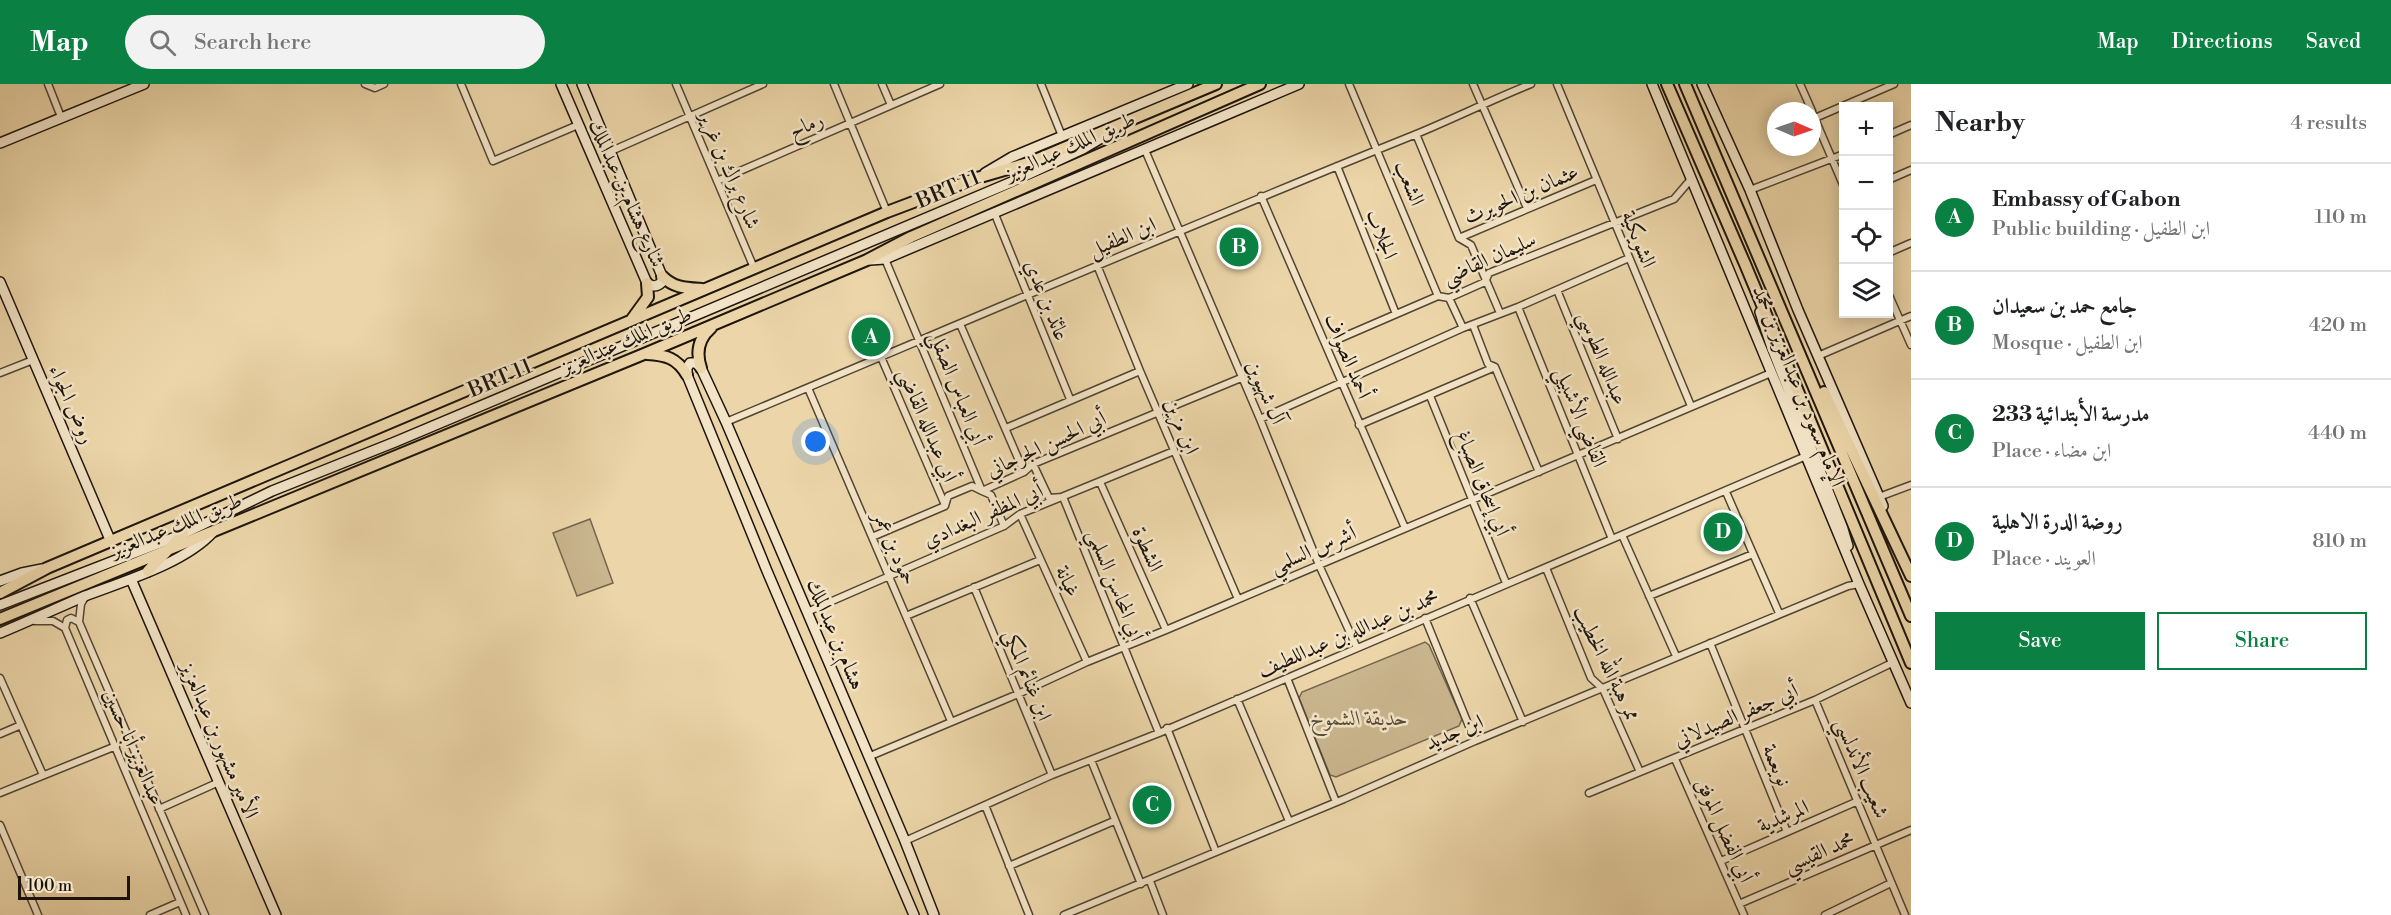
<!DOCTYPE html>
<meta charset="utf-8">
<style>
:root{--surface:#fff;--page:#f2f2f2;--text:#202124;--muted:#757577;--line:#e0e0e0;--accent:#0b8043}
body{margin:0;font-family:"Libre Bodoni",Amiri,serif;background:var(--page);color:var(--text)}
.controls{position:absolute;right:18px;top:18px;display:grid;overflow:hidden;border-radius:0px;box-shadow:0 3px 15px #0003}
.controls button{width:54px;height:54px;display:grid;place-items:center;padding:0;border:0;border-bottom:2px solid var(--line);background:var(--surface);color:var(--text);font:30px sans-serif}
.compass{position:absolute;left:1767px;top:18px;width:54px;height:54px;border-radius:50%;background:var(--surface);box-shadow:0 3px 15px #0003;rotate:92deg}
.scale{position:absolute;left:18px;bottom:15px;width:112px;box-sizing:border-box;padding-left:6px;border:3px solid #1d150c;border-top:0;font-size:16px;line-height:21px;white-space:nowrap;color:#1d150c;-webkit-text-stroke:4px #f3e4c7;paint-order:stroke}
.you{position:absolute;left:816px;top:358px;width:21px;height:21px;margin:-15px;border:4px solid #fff;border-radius:50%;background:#1a73e8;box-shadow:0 0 0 9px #1a73e833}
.badge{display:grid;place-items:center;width:39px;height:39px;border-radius:50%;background:var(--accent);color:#fff;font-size:20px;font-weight:700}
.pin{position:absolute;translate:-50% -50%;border:3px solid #fff;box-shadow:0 2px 6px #0006}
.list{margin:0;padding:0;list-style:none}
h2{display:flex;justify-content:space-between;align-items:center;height:78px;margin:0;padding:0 24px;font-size:26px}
h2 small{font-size:20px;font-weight:400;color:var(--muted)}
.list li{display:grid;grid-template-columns:39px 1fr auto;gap:18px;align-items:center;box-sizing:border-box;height:108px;padding:0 24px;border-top:2px solid var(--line)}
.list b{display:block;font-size:22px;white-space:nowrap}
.list p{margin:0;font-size:20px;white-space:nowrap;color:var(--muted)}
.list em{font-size:20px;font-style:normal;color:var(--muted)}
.actions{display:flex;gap:12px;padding:18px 24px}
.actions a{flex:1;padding:14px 0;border:2px solid var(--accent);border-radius:0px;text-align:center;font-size:21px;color:var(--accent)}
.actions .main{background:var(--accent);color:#fff}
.icon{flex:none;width:33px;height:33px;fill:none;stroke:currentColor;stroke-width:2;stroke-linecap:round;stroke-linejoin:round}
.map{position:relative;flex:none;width:1911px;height:831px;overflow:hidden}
header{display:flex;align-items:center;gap:36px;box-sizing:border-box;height:84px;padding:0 30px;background:var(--accent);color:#fff}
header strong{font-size:28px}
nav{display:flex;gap:33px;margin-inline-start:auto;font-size:21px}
.search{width:420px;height:54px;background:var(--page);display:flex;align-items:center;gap:15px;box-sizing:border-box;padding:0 21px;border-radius:33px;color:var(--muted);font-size:22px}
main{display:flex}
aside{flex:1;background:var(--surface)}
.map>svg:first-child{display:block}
.garden{fill:#c9b58e;stroke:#73654d;stroke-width:1.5}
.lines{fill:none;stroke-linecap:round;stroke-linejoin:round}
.street-casing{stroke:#514533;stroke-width:9}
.secondary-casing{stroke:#1d150c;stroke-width:12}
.primary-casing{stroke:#1d150c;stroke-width:14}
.street{stroke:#f3e4c7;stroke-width:6}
.secondary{stroke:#f3e4c7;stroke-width:9}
.primary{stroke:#ecd6a9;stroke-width:10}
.labels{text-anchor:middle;stroke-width:5;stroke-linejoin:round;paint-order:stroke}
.street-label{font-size:21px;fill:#1d150c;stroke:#f3e4c7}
.park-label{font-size:21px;font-style:italic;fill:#594d3a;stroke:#f3e4c7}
</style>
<header>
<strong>Map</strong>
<div class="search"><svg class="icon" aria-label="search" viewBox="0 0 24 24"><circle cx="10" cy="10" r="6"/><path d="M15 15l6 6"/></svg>Search here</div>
<nav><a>Map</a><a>Directions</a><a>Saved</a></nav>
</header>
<main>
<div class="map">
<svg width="1911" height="831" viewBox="0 0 1911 831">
<rect width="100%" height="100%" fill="#ecd6a9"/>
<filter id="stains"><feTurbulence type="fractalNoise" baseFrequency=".00333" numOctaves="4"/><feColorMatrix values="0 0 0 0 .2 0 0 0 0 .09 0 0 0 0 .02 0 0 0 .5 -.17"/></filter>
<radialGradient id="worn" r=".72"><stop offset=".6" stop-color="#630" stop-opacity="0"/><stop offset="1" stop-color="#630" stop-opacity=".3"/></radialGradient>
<path class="garden" d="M590,435L613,499L577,512L553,449Z
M1425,558L1429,561L1462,635L1459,642L1336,693L1330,691L1299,614L1302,608Z"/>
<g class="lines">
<defs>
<path id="street" d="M48,0L61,33
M365,0L375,4L384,0
M461,0L493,77L578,41
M676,0L754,184
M834,0L887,128
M882,0L891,21
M1041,0L1062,52
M1349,0L1438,212
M1473,0L1527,124
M1557,0L1691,322
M1800,0L1812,27
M1812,28L1844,103
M1815,34L1894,0
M1416,50L1459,154L1471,161L1500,229
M1888,51L1911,41
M1145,66L1260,335L1319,481L1357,564
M609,68L763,0
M1337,82L1396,230
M1888,96L1911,86
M717,97L940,0
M1750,106L1844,70
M1261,112L1405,444
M994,128L1070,315
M1459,154L1596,96
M1888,169L1911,159
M885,175L982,407L991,411L1004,442
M1097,181L1140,287L1238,515
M1557,206L1618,355
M1888,209L1911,261
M1449,214L1463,244
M1518,223L1612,455
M960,240L1024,388
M1473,241L1488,280L1495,283L1539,388
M1327,260L1438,212L1449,214L1485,198L1489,189L1674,115L1692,94
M1818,272L1911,232
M881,273L945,421
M0,289L33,276
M808,304L951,637
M1430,312L1506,499
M1260,335L1463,244L1518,223L1629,174
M726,338C955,242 1183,144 1414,51C1453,35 1491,16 1531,0
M1359,341L1495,283
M1006,344L1140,287
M1033,380L1049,414L1063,413L1159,649
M1100,398L1166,546
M1726,408L1779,529
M1879,413L1911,401
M1020,430L1087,578
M1622,451L1676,572
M872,453L945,422L948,412L972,402L982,407L1024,388L1033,380L1241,294
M1546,484L1591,594L1603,605L1640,688
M974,503L1052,691
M1649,512L1753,470
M85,513L81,520L79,538L205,831
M1470,514L1523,638
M807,528L1004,442L1020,430L1174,367
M906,532L1040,476
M1425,534L1475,657
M35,537H53L65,544L186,831
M65,544L67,536L71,534L79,538
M1710,559L1787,748
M0,594L43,691
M1287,594L1336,718
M1237,615L1289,737
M1815,616L1905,831
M1167,644L1216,768
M0,650L21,641
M868,673L1018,610L1087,578L1166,546L1771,289
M1675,675L1744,831
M1091,676L1141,800
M0,709L116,662
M1589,709L1815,616L1894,578
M985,721L1029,831
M159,725L219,698
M0,741L38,831
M905,757L1052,691L1159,649L1806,372
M1721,777L1858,717
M1009,782L1114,737
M1150,797L1163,831
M1739,820L1911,746
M150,831L180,818
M1064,831L1344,715L1475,657L1848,502L1859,500
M1825,831L1891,799"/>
<path id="secondary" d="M561,0L647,199C652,203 657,203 662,198V192L582,0
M1652,0L1859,500L1911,619
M1702,0L1750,106L1798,226L1883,422
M0,59L144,0
M985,89L1012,73L1188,0
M870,176L885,175L1299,0
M0,198L111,458
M1760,228L1772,264L1843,445L1848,462
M131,495L276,831
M0,497L22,489L42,485
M0,521L183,450L272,407L395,358L1014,97L1083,65L1115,46
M0,549C29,537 57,524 85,512C124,497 185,479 213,448
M914,831L767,487L687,291V284L690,279H696L701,284L726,338L905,757L934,831"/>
<path id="primary" d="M1667,0L1745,180L1911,579
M1685,0L1911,532
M662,192C674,204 685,204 702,205
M632,235L648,213L647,199
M647,270C666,271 677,274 687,291
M701,284C696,269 698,255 711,244
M1824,308L1911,492
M148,487L183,450
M0,509L47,484L887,128L977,94L1028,79L1216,0
M0,535L644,270L867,176L911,153L1260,0"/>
</defs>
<use href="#street" class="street-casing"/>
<use href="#secondary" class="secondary-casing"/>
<use href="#primary" class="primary-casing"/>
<use href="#street" class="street"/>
<use href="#secondary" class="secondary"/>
<use href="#primary" class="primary"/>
</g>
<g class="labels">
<g class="street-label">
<text transform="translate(806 41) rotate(-23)" y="7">رماح</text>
<text transform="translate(1070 62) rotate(-24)" y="7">طريق الملك عبدالعزيز</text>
<text transform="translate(730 86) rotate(67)" y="7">شارع براك بن غرير</text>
<text transform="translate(1410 99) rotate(68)" y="7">الشعب</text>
<text transform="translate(948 105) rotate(-23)" y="7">BRT 11</text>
<text transform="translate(627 109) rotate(66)" y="7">شارع هشام بن عبدالملك</text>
<text transform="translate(1521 110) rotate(-23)" y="7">عثمان بن الحويرث</text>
<text transform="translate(1382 150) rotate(68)" y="7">الجلاب</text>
<text transform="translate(1122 153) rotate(-23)" y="7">ابن الطفيل</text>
<text transform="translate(1639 155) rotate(68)" y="7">الشويكية</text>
<text transform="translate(1489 174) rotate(-24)" y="7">سليمان القاضي</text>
<text transform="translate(1047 216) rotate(68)" y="7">عائذ بن عدي</text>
<text transform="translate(626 256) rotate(-23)" y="7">طريق الملك عبدالعزيز</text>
<text transform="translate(1348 272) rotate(67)" y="7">أحمد الصواف</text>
<text transform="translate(1603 274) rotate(68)" y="7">عبدالله الطوسي</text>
<text transform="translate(500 294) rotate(-23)" y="7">BRT 11</text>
<text transform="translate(1799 302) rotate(68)" y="7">الإمام سعود بن عبدالعزيز بن محمد</text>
<text transform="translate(958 304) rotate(68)" y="7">أبي العباس الصقلي</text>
<text transform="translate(1266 308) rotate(66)" y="7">آل شهيوين</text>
<text transform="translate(72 320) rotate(66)" y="7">روض الجواء</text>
<text transform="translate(1581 333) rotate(68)" y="7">القاضي الأشبيلي</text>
<text transform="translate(928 341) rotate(67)" y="7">أبي عبدالله القاضي</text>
<text transform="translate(1182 342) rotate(67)" y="7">ابن مزين</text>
<text transform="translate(1046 360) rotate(-25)" y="7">أبي الحسن الجرجاني</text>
<text transform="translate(1483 399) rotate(68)" y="7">أبي إسحاق الصباغ</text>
<text transform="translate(983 431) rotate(-24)" y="7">أبي المظفر البغدادي</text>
<text transform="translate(176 441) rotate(-22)" y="7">طريق الملك عبدالعزيز</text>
<text transform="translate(895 464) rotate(67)" y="7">حمود بن عمر</text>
<text transform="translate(1148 465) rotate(66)" y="7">الشطوة</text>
<text transform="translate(1313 465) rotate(-23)" y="7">أشرس السلمي</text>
<text transform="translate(1068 497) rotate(65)" y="7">غيانة</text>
<text transform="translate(1116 501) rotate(68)" y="7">أبي المحاسن السلمي</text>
<text transform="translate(1348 549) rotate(-23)" y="7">محمد بن عبدالله بن عبداللطيف</text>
<text transform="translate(836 550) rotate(67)" y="7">هشام بن عبدالملك</text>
<text transform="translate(1607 579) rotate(64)" y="7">ممر هبة الله الخطيب</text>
<text transform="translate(1028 591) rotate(68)" y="7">ابن غنائم المكي</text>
<text transform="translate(1736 631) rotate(-23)" y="7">أبي جعفر الصيدلاني</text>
<text transform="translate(1454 648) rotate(-23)" y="7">ابن جديد</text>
<text transform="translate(220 656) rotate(67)" y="7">الأمير مشهور بن عبدالعزيز</text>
<text transform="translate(134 663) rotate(67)" y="7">عبدالعزيز أبا حسين</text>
<text transform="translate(1777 681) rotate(67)" y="7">نويعمة</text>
<text transform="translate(1862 684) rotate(67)" y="7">شعيب الأندلسي</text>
<text transform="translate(1783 732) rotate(-23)" y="7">المرشدية</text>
<text transform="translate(1725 746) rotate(66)" y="7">أبي الفضل الموفق</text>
<text transform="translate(1819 768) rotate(-23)" y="7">محمد القيسي</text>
</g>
<g class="park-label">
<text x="1359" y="641">حديقة الشموخ</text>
</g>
</g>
<rect width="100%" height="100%" filter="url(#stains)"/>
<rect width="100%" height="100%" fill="url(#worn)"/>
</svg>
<div class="controls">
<button>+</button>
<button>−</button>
<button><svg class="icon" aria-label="locate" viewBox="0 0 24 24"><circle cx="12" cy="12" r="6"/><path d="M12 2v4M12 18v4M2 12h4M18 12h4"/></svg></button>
<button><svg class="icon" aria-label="layers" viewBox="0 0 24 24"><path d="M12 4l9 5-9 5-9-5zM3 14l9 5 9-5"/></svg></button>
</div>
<svg class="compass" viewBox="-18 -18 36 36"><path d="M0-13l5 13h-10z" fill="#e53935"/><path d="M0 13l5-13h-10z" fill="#757577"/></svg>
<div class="scale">100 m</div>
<div class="you"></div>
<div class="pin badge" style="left:871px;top:253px">A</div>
<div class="pin badge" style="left:1239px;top:163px">B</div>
<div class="pin badge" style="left:1152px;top:721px">C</div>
<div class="pin badge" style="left:1723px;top:448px">D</div>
</div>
<aside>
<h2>Nearby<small>4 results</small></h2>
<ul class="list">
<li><span class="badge">A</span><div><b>Embassy of Gabon</b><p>Public building · ابن الطفيل</p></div><em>110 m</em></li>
<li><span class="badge">B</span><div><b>جامع حمد بن سعيدان</b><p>Mosque · ابن الطفيل</p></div><em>420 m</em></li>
<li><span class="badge">C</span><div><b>مدرسة الأبتدائية 233</b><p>Place · ابن مضاء</p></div><em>440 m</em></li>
<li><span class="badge">D</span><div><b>روضة الدرة الاهلية</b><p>Place · العويند</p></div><em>810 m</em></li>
</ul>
<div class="actions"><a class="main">Save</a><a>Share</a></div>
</aside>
</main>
